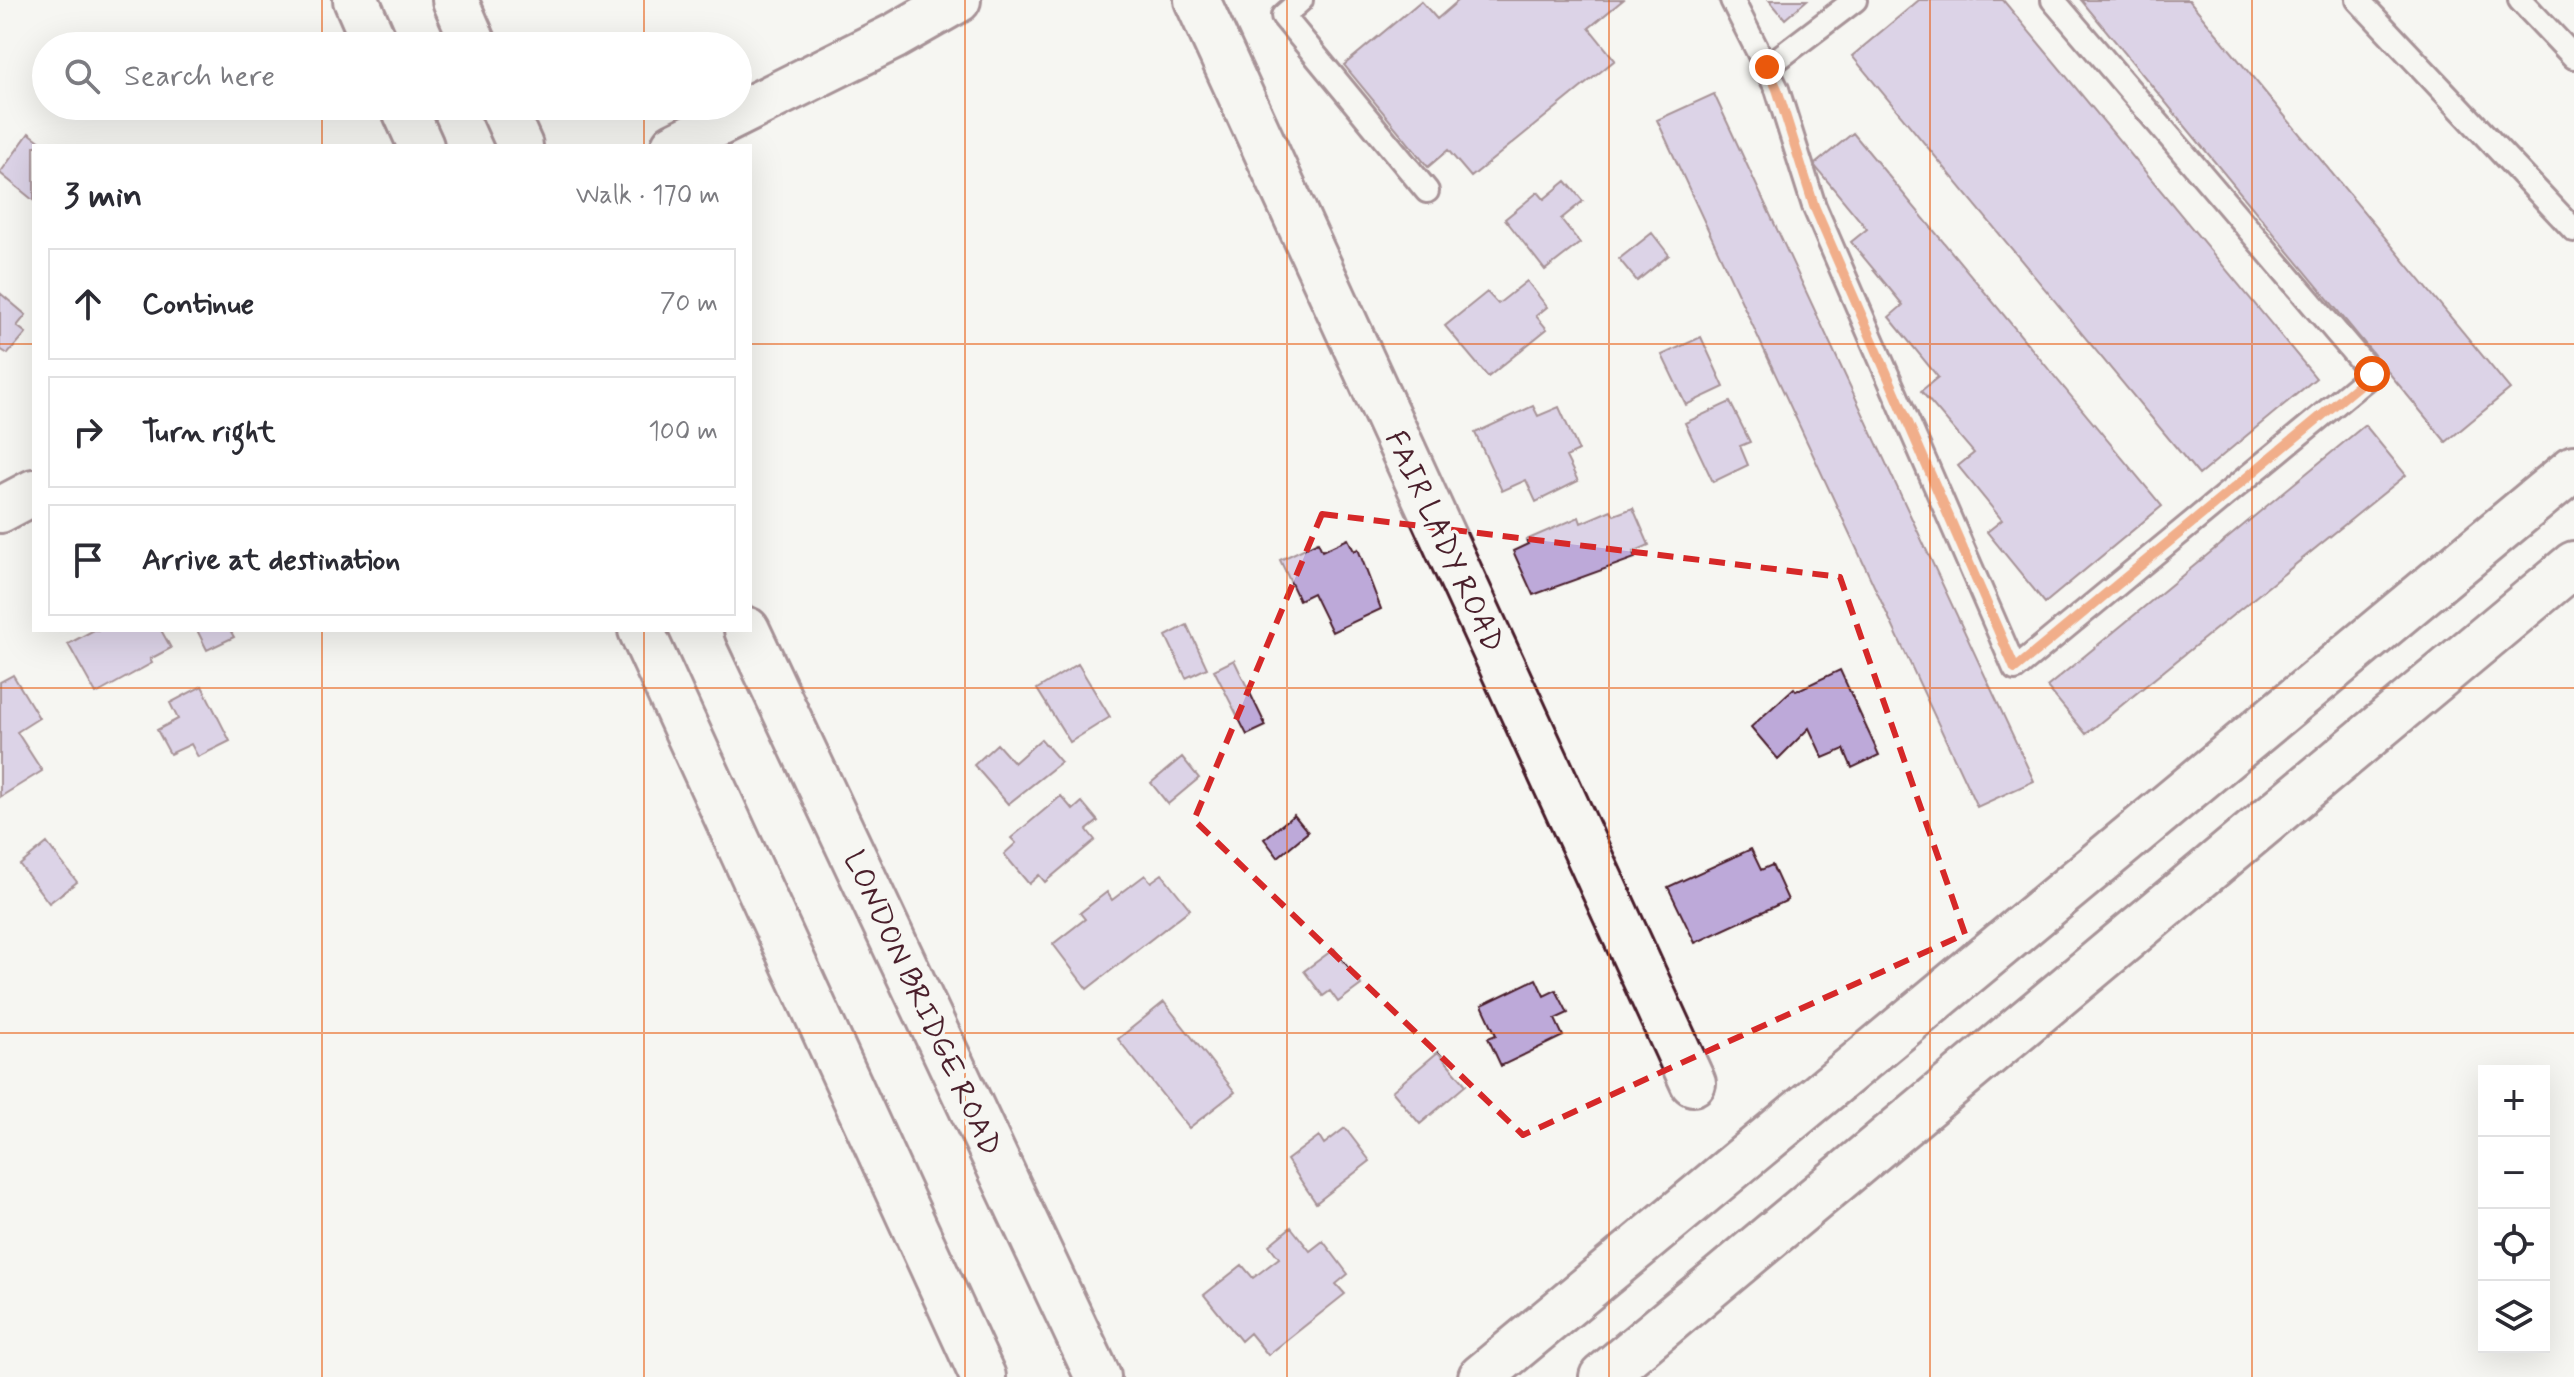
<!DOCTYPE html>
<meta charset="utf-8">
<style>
:root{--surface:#fff;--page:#f2f2f3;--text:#2b2b33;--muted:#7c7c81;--line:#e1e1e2}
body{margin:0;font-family:Mynerve,sans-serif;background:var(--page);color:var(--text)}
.controls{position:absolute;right:24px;bottom:24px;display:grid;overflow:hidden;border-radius:0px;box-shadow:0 8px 32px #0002}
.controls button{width:72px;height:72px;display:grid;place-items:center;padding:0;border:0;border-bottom:2px solid var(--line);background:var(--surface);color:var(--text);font:40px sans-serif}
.stop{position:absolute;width:24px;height:24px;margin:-18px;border:6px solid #ea580c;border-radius:50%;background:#fff}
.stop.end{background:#ea580c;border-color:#fff;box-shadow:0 2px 8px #0008}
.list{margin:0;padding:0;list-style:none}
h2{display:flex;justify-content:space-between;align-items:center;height:104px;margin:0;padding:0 32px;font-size:34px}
h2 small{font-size:26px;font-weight:400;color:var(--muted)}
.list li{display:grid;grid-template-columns:52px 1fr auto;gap:24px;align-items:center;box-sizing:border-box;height:112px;margin:0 16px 16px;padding:0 16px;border:2px solid var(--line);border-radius:0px}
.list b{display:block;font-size:30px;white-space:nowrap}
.list em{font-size:26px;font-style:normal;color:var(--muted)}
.icon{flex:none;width:44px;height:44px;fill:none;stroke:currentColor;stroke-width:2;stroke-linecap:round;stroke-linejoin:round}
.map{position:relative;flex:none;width:2574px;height:1377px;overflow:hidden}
.search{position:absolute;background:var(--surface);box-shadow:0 8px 32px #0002;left:32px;top:32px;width:720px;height:88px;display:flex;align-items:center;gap:20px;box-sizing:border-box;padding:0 28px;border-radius:44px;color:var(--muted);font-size:30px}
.panel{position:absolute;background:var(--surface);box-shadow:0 8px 32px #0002;left:32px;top:144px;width:720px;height:488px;border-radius:0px}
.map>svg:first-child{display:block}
.building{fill:#bda9d9;stroke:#4a1f2b;stroke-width:2}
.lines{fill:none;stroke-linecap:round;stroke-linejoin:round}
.lane-casing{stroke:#4a1f2b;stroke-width:28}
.street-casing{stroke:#4a1f2b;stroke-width:50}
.secondary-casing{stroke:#4a1f2b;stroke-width:50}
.primary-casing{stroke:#4a1f2b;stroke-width:50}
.highway-casing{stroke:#4a1f2b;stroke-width:50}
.lane{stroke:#f6f6f2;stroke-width:22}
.street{stroke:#f6f6f2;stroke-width:44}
.secondary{stroke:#f6f6f2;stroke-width:44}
.primary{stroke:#f6f6f2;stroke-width:44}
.highway{stroke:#f6f6f2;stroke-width:44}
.route{stroke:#ea580c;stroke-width:10}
.marked{fill:none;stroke:#d62828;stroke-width:6;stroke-dasharray:16 10;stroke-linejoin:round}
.grid{fill:none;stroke:#e8590c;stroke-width:2;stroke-opacity:0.55}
.labels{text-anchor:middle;stroke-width:7;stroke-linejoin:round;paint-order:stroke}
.street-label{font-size:30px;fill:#4a1f2b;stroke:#f6f6f2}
</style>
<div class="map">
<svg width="2574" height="1377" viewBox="0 0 2574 1377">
<rect width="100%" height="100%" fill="#f6f6f2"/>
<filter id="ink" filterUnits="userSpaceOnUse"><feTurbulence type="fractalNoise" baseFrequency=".0125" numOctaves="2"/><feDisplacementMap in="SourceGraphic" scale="16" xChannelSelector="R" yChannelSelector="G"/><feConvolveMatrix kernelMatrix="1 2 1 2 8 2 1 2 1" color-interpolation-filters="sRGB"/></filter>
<g filter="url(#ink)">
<path class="building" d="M1459,0H1623L1589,28L1615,60L1471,177L1448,150L1428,167L1344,65L1421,1L1437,19Z
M1769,0H1807L1785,19Z
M1919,0H2003L2316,378L2199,475L1852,56Z
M2081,0H2189L2510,389L2446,442Z
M1714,94L2034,781L1977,807L1657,120Z
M29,133L46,146H34V201L0,173Z
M1853,133L2162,506L2045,603L1987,532L2002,520L1958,466L1974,453L1921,391L1938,377L1889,317L1903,305L1851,242L1867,229L1814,165Z
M1566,181L1583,201L1561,219L1580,243L1545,270L1505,219L1538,192L1544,199Z
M1652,233L1669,255L1637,281L1619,259Z
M1527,281L1547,307L1536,316L1547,329L1488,377L1445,326L1487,292L1498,304Z
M0,293L26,315L17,326L26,333L8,354L0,349Z
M1701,337L1724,387L1686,405L1662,355Z
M1730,402L1750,442L1740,446L1748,465L1713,482L1685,423Z
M1533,406L1538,416L1559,407L1579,451L1566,457L1578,481L1536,502L1526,480L1502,491L1475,433Z
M2365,425L2406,475L2086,734L2047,687Z
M1633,508L1649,545L1633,552L1635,558L1533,595L1513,551L1528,544L1526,540L1579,517L1581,523L1611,510L1614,515Z
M1348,539L1354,551L1358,549L1381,609L1332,632L1313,593L1299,600L1280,560L1318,542L1322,551Z
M1187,625L1207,668L1186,678L1166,636Z
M94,630H161L171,648L150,659L152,663L96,694L68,644Z
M197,630H230L234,637L207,650Z
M1234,660L1266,726L1247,735L1214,670Z
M1078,664L1110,717L1070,742L1037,689Z
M1840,670L1879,755L1852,768L1844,749L1823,758L1809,728L1778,759L1751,727L1794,688L1796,691Z
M13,675L39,718L17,732L42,771L0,797V682Z
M202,686L230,741L198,757L191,744L170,754L157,730L178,719L170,703Z
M1041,739L1061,762L1008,804L974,765L997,744L1014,763Z
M1182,757L1199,778L1168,804L1151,783Z
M1061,796L1073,810L1082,802L1098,821L1087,830L1095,840L1045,882L1039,875L1029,884L1004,854L1016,843L1011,838Z
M1294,815L1308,832L1278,857L1264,839Z
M47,843L77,882L49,903L20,865Z
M1751,849L1761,870L1772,865L1788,900L1695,943L1668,887Z
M1162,874L1190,909L1087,989L1053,944L1085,919L1080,913L1107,892L1112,900L1145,875L1151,882Z
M1334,949L1361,985L1338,1002L1330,991L1323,996L1304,971Z
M1536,979L1544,996L1556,990L1568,1013L1555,1019L1563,1036L1501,1066L1488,1038L1496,1035L1482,1005Z
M1164,1002L1235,1092L1189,1128L1118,1039Z
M1438,1052L1466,1085L1420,1124L1392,1091Z
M1345,1128L1370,1161L1316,1203L1287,1160L1319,1136L1324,1144Z
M1291,1227L1310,1251L1323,1241L1348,1274L1336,1284L1345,1294L1268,1355L1250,1333L1241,1341L1204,1295L1242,1265L1253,1278L1279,1258L1269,1245Z"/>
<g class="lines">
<defs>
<path id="lane" d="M1301,0L1283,16L1427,191
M1732,0L1777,89L1814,206L2015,669L2372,374L2053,0
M2358,0L2574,230
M2520,0L2574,57
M1767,67L1855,0"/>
<path id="street" d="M1197,0L1693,1083"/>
<path id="secondary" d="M674,146L895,36L958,0
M0,510L34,492"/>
<path id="primary" d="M356,0L376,46
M455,0L475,46
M403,106L421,146
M502,106L520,146
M641,630L983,1377
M747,630L1098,1377"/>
<path id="highway" d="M1481,1377L2574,468
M1602,1377L2574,564"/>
</defs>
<use href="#lane" class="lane-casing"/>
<use href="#street" class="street-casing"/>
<use href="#secondary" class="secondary-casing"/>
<use href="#primary" class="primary-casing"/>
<use href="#highway" class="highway-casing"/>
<use href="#lane" class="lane"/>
<use href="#street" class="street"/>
<use href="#secondary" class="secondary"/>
<use href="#primary" class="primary"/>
<use href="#highway" class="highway"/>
</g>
</g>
<g class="lines" filter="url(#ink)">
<path class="route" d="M1767,67L1777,89L1814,206L2015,669L2372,374"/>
</g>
<path d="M0 0H2574V1377H0ZM1322,514L1840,577L1965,934L1523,1135L1194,820Z" fill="#f6f6f2" fill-opacity=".55" fill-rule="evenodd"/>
<path class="marked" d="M1322,514L1840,577L1965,934L1523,1135L1194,820Z"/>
<path class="grid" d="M322,0V46M644,0V46M965,0V1377M1287,0V1377M1609,0V1377M1930,0V1377M2252,0V1377M322,106V146M644,106V146M0,344H34M750,344H2574M322,630V1377M644,630V1377M0,688H2574M0,1033H2574"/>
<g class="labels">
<g class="street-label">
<text transform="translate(1445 541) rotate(65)" y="10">FAIR LADY ROAD</text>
<text transform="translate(923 1003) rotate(65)" y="10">LONDON BRIDGE ROAD</text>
</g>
</g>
</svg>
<div class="controls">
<button>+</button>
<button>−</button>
<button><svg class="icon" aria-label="locate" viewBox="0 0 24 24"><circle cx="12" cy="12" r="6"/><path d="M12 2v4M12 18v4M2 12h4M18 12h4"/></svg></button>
<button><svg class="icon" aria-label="layers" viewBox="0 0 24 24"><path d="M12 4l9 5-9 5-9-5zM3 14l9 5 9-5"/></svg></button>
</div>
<div class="stop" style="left:2372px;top:374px"></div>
<div class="stop end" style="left:1767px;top:67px"></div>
<div class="search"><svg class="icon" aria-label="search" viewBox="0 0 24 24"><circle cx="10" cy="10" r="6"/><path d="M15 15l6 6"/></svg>Search here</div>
<section class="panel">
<h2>3 min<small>Walk · 170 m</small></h2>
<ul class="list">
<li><svg class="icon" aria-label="ahead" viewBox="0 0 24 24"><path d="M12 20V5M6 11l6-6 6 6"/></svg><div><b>Continue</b></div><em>70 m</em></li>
<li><svg class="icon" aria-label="right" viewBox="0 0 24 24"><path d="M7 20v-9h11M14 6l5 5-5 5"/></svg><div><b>Turn right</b></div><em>100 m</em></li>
<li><svg class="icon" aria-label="arrive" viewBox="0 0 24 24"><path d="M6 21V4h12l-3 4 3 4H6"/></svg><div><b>Arrive at destination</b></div></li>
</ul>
</section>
</div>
